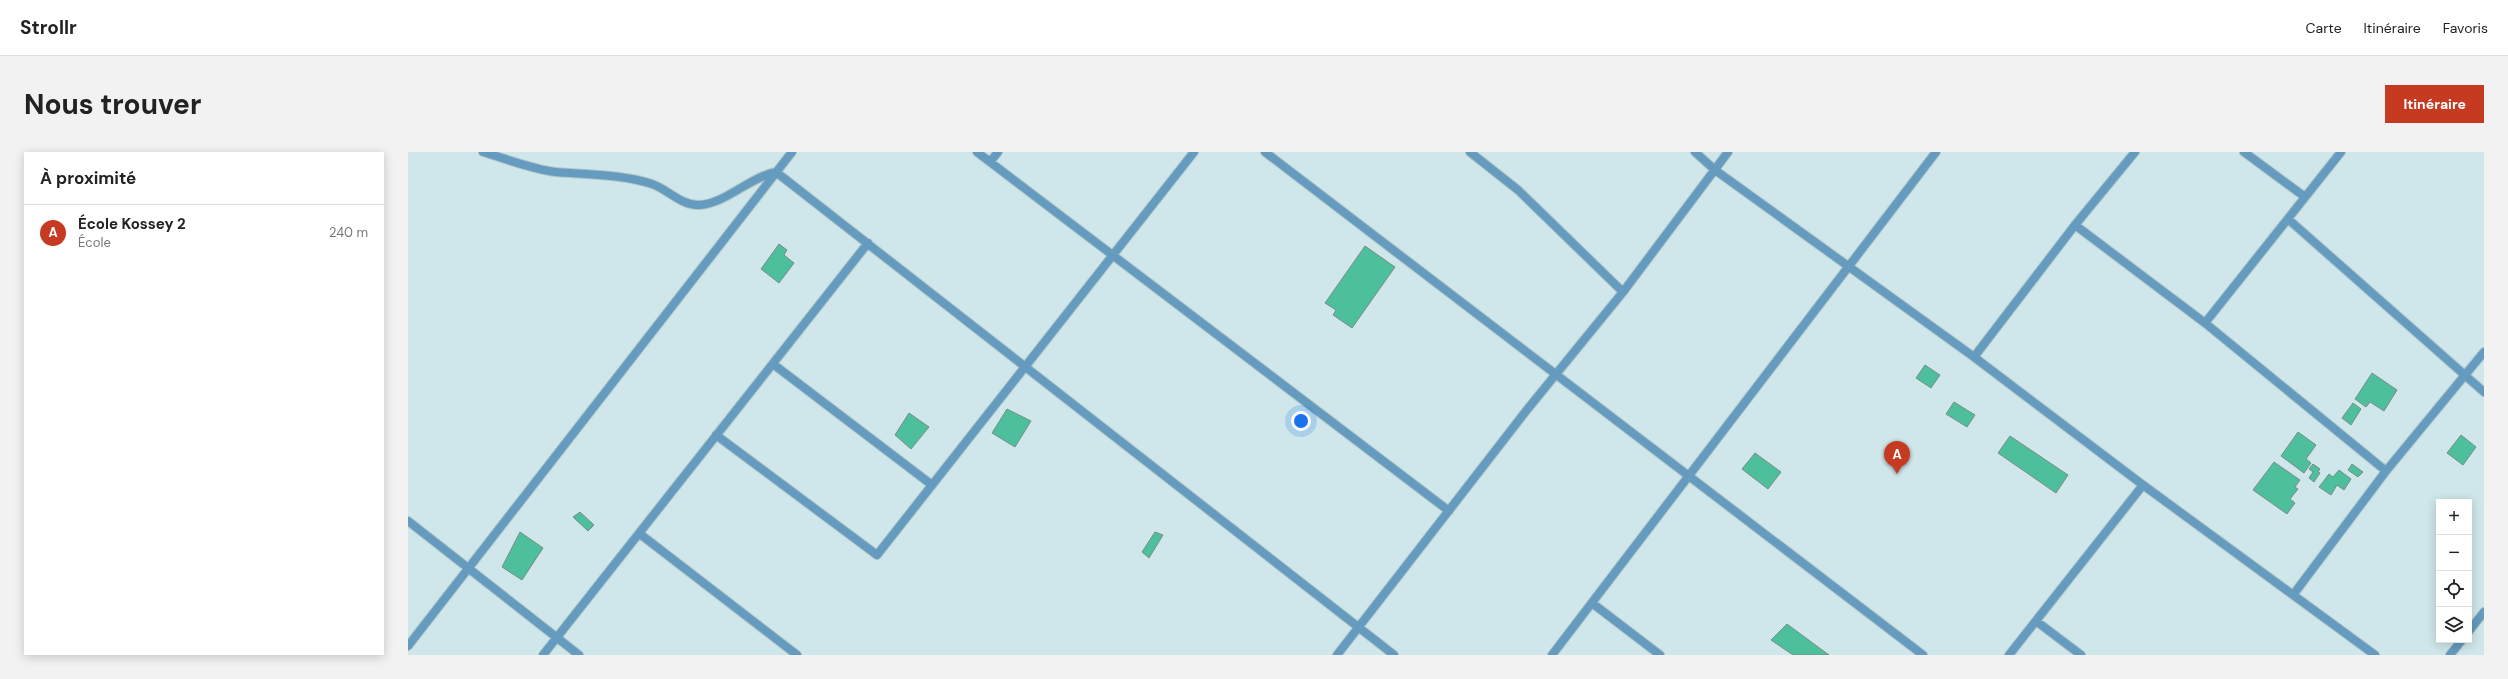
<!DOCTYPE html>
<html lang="fr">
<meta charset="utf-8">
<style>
:root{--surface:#fff;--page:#f2f2f2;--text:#222;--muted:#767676;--line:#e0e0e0;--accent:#c53a20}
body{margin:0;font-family:"DM Sans",sans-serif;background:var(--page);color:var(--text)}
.controls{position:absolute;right:12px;bottom:12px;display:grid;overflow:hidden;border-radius:0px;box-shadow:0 2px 10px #0003}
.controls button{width:36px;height:36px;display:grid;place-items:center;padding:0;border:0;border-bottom:1px solid var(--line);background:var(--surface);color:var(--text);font:20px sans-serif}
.you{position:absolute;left:893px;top:269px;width:14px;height:14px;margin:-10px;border:3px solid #fff;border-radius:50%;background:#1a73e8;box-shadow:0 0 0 6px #1a73e833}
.badge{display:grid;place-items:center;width:26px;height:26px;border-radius:50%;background:var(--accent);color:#fff;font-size:13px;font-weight:700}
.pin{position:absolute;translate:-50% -33px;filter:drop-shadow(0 1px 2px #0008)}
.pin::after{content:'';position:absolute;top:21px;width:14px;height:12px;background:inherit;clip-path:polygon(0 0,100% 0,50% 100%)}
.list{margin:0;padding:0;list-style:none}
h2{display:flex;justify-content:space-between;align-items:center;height:52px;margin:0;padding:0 16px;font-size:17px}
h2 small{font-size:13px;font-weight:400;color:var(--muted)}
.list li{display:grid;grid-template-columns:26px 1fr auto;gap:12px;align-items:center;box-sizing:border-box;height:56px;padding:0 16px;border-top:1px solid var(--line)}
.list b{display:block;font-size:15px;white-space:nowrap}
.list p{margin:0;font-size:13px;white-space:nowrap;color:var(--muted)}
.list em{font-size:13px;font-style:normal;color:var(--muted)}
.icon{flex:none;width:22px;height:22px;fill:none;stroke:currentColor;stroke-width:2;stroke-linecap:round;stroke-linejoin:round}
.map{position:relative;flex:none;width:2076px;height:503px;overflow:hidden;border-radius:0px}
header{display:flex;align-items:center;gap:24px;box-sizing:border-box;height:56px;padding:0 20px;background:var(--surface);border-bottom:1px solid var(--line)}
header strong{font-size:19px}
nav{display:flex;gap:22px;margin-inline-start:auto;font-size:14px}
.intro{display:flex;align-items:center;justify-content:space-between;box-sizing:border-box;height:96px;padding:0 24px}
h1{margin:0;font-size:28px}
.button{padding:10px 18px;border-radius:0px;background:var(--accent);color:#fff;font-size:14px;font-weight:700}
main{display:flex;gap:24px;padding:0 24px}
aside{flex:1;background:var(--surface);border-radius:0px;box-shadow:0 2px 10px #0003}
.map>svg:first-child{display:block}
.building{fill:#4dbf9c;stroke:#7a8d86}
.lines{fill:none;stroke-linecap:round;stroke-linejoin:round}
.street-casing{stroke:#afc5c7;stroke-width:10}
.street{stroke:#649bbf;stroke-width:8}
</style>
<header>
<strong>Strollr</strong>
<nav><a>Carte</a><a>Itinéraire</a><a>Favoris</a></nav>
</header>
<div class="intro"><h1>Nous trouver</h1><a class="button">Itinéraire</a></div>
<main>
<aside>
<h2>À proximité<small></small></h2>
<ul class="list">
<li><span class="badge">A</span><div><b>École Kossey 2</b><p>École</p></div><em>240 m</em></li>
</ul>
</aside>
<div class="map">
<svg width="2076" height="503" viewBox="0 0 2076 503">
<rect width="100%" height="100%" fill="#cfe7ea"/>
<path class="building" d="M371,92L379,98L376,103L386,111L371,131L353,117Z
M957,94L987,115L944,176L925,163L928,158L917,151Z
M1517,213L1532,223L1523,236L1508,226Z
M1964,221L1989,238L1976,259L1962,250L1958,255L1947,247Z
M1546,250L1567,263L1559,275L1538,262Z
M1945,251L1953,257L1943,273L1934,266Z
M599,257L623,269L607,295L584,281Z
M501,261L521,275L503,297L487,283Z
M1890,280L1908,293L1898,307L1903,311L1896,321L1873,304Z
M2053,283L2068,295L2055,313L2039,301Z
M1602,284L1660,323L1648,341L1590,301Z
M1347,301L1373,320L1360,337L1334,317Z
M1866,310L1892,328L1887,335L1890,337L1882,347L1887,351L1879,362L1845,338Z
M1905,312L1912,317L1910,320L1912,321L1906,330L1901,326L1905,320L1901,317Z
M1944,312L1955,320L1950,325L1940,318Z
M1931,318L1943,327L1936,338L1929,333L1923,343L1911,335L1921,322L1925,325Z
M172,360L186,373L180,379L165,365Z
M112,380L135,396L114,428L94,415Z
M747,380L755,383L741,406L734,400Z
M1379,472L1421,503H1385L1363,488Z"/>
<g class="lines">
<defs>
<path id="street" d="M75,0C99,7 123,17 148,20C180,23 214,22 244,32C259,37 274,54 291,53C317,52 342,25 368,20L986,503
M569,0L1041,359
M857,0L1515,503
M1062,0L1110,38L1215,140
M1287,0L1307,18L1566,205L1735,333L1967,503
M1836,0L1897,45
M582,10L590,0
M1880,67L2076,240
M1667,73L1797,171L1978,319
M1797,171L1933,0
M1566,205L1667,73L1727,0
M365,212L524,333
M308,283L469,403L786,0
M0,369L171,503
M232,382L389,503
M1885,443L1978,319L2076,200
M1184,451L1252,503
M1628,469L1673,503
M2061,479L2076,460
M0,494L384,0
M135,503L460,91
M929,503L1118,259L1215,140L1320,0
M1144,503L1528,0
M1601,503L1735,333
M2042,503L2054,488"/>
</defs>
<use href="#street" class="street-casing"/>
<use href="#street" class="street"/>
</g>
</svg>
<div class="controls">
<button>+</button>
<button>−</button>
<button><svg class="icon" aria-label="locate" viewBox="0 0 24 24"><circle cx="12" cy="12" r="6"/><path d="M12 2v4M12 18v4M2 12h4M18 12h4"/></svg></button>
<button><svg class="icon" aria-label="layers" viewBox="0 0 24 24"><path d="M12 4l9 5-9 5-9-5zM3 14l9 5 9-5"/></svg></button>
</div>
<div class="you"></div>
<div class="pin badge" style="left:1489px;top:322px">A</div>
</div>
</main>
